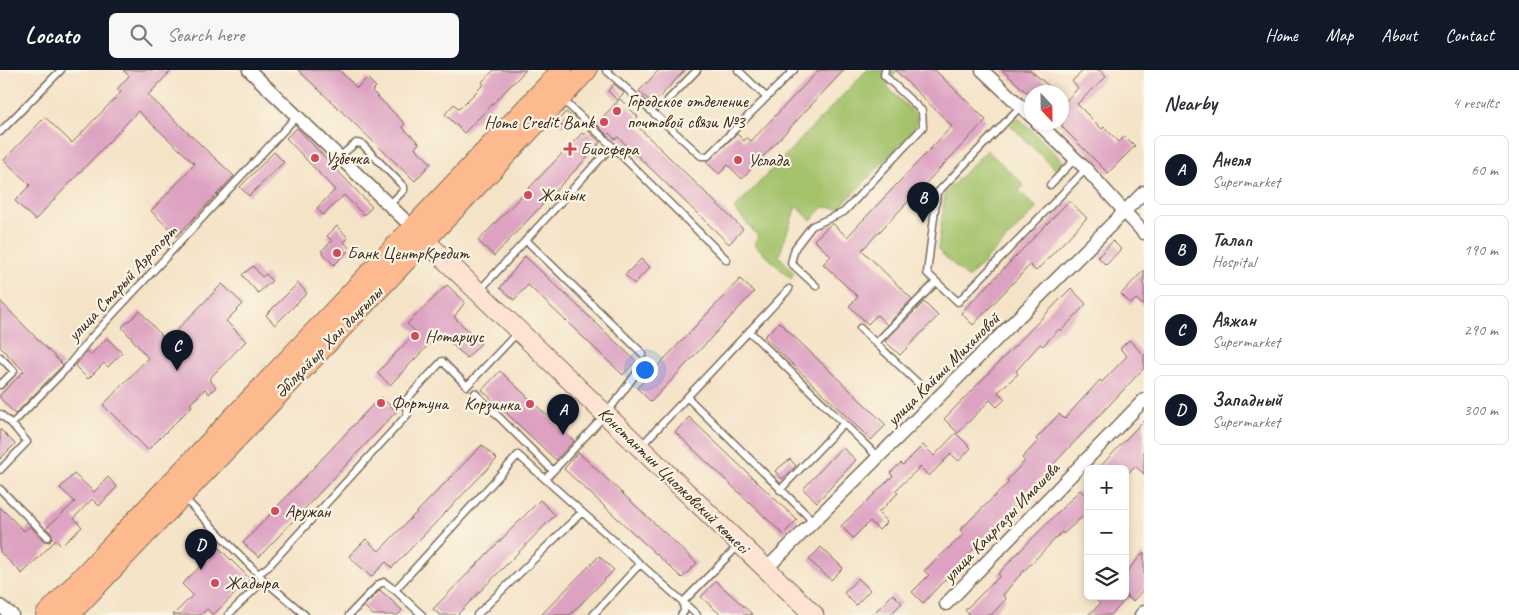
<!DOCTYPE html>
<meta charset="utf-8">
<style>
:root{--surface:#fff;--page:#f7f7f7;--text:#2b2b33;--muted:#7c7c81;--line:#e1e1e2;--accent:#111827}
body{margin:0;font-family:Caveat,sans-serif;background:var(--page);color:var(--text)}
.controls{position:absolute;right:15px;bottom:15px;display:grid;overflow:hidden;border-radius:8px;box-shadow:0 2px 8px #0003}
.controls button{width:45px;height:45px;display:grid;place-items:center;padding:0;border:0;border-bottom:1px solid var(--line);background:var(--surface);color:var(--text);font:25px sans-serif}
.compass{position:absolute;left:1024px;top:15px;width:45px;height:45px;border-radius:50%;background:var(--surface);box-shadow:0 2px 8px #0003;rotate:158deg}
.you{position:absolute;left:644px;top:299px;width:18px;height:18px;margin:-12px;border:4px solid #fff;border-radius:50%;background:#1a73e8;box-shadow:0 0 0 8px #1a73e833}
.badge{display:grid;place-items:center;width:32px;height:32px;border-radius:50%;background:var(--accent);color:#fff;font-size:16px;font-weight:700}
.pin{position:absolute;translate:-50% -41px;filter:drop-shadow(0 1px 2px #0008)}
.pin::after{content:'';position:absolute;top:26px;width:18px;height:15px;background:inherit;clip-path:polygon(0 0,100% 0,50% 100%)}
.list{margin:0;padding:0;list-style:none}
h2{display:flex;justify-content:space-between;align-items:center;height:65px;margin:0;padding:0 20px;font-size:21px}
h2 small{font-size:16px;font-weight:400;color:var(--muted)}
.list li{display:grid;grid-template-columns:32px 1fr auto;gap:15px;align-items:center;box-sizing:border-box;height:70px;margin:0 10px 10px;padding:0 10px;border:1px solid var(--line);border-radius:8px}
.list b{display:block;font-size:19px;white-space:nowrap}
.list p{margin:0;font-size:16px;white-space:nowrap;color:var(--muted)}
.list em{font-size:16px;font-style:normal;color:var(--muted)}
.icon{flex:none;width:28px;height:28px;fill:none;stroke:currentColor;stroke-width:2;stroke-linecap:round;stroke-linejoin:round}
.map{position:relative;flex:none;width:1144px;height:545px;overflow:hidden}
header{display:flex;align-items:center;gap:30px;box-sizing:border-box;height:70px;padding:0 25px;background:var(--accent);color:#fff}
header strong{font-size:24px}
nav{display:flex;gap:28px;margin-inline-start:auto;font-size:18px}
.search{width:350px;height:45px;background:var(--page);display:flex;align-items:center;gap:12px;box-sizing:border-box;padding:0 18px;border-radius:8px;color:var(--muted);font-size:19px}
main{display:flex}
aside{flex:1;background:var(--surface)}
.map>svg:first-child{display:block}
.green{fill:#a3c26a;stroke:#6f7644}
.building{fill:#dda2c2}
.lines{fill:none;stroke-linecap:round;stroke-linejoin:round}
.lane-casing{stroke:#7c6b59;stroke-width:9}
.street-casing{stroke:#7c6b59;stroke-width:15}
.secondary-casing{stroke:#7c6b59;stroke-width:21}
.primary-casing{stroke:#7c6b59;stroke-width:22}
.lane{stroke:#fff;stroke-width:6}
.street{stroke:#fff;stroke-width:12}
.secondary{stroke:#fee3d2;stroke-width:19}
.primary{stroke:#fcba8e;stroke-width:20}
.poi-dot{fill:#d1495b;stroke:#fcf5e5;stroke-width:2}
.labels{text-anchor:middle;stroke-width:4.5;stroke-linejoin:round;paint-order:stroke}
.poi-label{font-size:18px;fill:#3b2a1e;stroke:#fcf5e5;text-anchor:start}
.street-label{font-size:18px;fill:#3b2a1e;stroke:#fcf5e5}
</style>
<header>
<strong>Locato</strong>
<div class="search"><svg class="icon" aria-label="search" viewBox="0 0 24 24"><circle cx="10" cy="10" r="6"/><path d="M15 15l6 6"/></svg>Search here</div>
<nav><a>Home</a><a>Map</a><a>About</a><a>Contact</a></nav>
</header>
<main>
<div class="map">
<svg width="1144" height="545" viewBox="0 0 1144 545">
<rect width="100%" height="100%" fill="#fcf5e5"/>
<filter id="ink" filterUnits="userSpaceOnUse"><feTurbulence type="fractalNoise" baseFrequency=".02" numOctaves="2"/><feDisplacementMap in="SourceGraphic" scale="10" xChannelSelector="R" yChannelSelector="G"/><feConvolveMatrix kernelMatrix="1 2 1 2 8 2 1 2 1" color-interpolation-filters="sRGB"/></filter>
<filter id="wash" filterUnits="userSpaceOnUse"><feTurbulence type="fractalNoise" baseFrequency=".0096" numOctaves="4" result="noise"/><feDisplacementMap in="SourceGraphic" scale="20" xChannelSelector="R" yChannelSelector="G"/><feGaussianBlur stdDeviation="1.12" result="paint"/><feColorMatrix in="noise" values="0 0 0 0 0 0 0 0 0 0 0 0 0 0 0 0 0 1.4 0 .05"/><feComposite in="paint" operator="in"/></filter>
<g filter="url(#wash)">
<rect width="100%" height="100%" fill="#f4e3c7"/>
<path class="green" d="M867,0L896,1L887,17L917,46L915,59L839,138L824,137L811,150L796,136L779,186L794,203L791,209L754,174L759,167L734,139Z
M1018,47L1066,94L1058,102L1010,55Z
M987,80L1024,115L1019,121L1037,138L968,208L938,180L945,123Z"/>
<g id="blocks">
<path class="building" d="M123,0H172L148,25L234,106L177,166L151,141L195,94L138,41L35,150L15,131L30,115L4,90L45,47L72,73L121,22L117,19L129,6Z
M298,0H339L357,18L367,8L376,17L372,21L405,54L402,57L419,73L415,78L431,93L415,111Z
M494,0H526L464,63L445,44L454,34L459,39L484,14L482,12Z
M659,0H685L653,34L639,21Z
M819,0H844L742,109L728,95L719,104L706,92L737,64L744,71L747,67L751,71Z
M895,0H935L986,50L862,180L912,229L887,255L877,245L868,254L849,236L858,227L823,194L831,186L814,170L832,153L847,167L952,56Z
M1002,0H1030L1056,22H1026Z
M1084,0H1100L1106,7L1077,34L1102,59L1104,57L1119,72L1125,66L1135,76L1108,103L1062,57V35L1078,18L1072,11Z
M614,14L624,23L617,30L608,21Z
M620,29L638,47L633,52L743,159L729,174L618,67L615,69L609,63L607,65L596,54Z
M566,42L572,47L563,57L557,51Z
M297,58L372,137L364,145L344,125L323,145L317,138L335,120L286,68Z
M588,61L600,72L597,77L494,186L478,171L582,63L584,65Z
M274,82L284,92L249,126L240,117Z
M1069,131L1087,148L1036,201L1030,195L973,255L961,243Z
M337,156L348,168L344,172L350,179L334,195L321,181L332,171L327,166Z
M1113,171L1121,179L1106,195L1098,187Z
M525,186L636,291L623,305L528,215L514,230L500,218Z
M641,189L650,197L634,214L625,205Z
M253,196L262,207L266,204L272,211L258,223L242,205Z
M1144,200V236L1136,229L1131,234L1121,224Z
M740,209L754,222L651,332L637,318Z
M298,213L307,223L275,255L266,245Z
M222,214L243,234L226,251L246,271L209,309L216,317L209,324L205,319L190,334L192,336L148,380L103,335L148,288L122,257L140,241L166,271Z
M447,215L465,232L454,247L481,273L467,288L440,263L390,315L377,303L416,262L407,254Z
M1071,218L1086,234L1061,261L1059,259L1043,276L1040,274L1016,301L1018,304L998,322L1005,329L997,337L990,330L958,363L944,349Z
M0,231L63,295L15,344L0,328V325L24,301L0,277Z
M924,232L938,246L900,285L885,271Z
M779,252L886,355L871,370L764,267Z
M107,268L122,283L108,297L104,293L88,309L75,296L87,281L90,285Z
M1129,270L1144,285V298L923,533L912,522L929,505L924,501L964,464L960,460L1009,412L1007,410L1025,391L1022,388L1038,371L1036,369L1059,344L1064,349L1100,310L1102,312L1127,286L1120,279Z
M500,301L574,371L556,390L482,320Z
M380,327L397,341L259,487L243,473Z
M689,347L797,450L783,464L675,362Z
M1144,350V404L1135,396L1125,406V399H1098Z
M0,359L15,374L0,389Z
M956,363L971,378L959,391L951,384L929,406L920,397L895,421L898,423L878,443L887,452L879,460L870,451L853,468L841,456L893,406L890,403L901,393L903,395L923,375L934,386Z
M482,375L497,389L392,498L386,492L371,507L349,486L366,469L379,481Z
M842,377L856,390L817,432L803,419Z
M578,382L697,493L682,508L564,399Z
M790,389L796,396L782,409L775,401Z
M74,404L94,422L108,407L117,417L99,436L92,429L74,448L82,457L61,476L56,470L22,504L0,482V437L24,461L30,456L44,471L50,472L53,465L46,458L75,432L60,418Z
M1080,420L1088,427V442L1063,464L1062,462L1018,507L1003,525L1006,529L991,545H970L965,540L1000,506L998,504L1015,486Z
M540,430L555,445L457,545H440L433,539Z
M821,477L843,498L831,510L809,490Z
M219,478L250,509L213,545L207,539L201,545H173L193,525L182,514Z
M1144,482V519L1133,531L1128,527L1111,545H1088L1100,534L1092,526H1128L1125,524V504Z
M599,486L614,500L570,545H541Z
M858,508L870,520L856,535L844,523Z
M716,511L753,545H721L701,527Z
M380,520L402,540L398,545H373L364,536Z
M893,524L902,533L890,545H872Z"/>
</g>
</g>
<g filter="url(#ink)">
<use href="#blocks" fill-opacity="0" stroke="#7c6b59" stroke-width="1"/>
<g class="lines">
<defs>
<path id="lane" d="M606,0L701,86H708L794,0
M738,0L766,27
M562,29L612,76L526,170L643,284
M668,30L697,0
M1020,37L937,123L927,203L958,232L1086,99
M0,62L61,0
M612,76L727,190
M339,87L356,73L362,74L404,117V120L389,135
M1050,115L1075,89
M816,216L791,193L795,178L812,156L844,142L923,57L922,41L884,5L885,0
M479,221L526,170
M860,258L921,316
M749,261L878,387
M876,273L936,212
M0,287L14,301L0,315
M475,323L553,401L606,344L642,296
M687,327L814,452
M0,344L12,354
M641,376L789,219
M0,400L27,372L12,354L64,301L89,270L297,46
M0,419L48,467
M780,420L843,354
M185,429L264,510L228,545
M582,442L683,532L739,475
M258,504L268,497L408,344L404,332L442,291L467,316L518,262
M264,510L305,545
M683,532L697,545
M349,545L379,514L384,512L395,520
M422,545L395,520L518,385L545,409
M477,545L582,442L545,409L553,401
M593,545L640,494
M681,545L684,542L683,532"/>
<path id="street" d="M249,0L413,158
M982,0L1032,47
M1037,52L1086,99L1144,163
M766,499L1144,122
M946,534L1144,330
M0,536L12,545
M1141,545L1144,542"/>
<path id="secondary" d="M415,161L814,545"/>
<path id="primary" d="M46,545L562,0
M69,545L587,0"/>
</defs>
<use href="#lane" class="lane-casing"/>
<use href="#street" class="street-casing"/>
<use href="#secondary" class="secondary-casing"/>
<use href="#primary" class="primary-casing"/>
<use href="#lane" class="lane"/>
<use href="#street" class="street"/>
<use href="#secondary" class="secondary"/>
<use href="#primary" class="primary"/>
</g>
</g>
<g class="poi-dot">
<circle cx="617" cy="41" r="5"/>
<circle cx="604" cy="52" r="5"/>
<path d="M567.5 71.5h5v5h5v5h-5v5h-5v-5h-5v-5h5z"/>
<circle cx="315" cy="88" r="5"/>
<circle cx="738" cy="90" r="5"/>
<circle cx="528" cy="125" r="5"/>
<circle cx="337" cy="183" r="5"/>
<circle cx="415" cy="266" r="5"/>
<circle cx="381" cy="333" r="5"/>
<circle cx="530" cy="334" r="5"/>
<circle cx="275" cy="441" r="5"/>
<circle cx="215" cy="513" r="5"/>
</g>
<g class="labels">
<g class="poi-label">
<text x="627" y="37">Городское отделение<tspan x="627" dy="21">почтовой связи №3</tspan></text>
<text x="594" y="58" text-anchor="end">Home Credit Bank</text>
<text x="580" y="85">Биосфера</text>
<text x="325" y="94">Узбечка</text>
<text x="748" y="96">Услада</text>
<text x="538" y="131">Жайык</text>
<text x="347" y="189">Банк ЦентрКредит</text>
<text x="425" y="272">Нотариус</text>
<text x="391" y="339">Фортуна</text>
<text x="520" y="340" text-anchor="end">Корзинка</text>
<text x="285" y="447">Аружан</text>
<text x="225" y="519">Жадыра</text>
</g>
<g class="street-label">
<text transform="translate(122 213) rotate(-47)" y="6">улица Старый Аэропорт</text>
<text transform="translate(328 272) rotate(-46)" y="6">Әбілқайыр Хан даңғылы</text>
<text transform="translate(943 299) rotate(-45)" y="6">улица Кайши Михановой</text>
<text transform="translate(674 410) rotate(44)" y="6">Константин Циолковский көшесі</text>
<text transform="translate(1001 452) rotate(-46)" y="6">улица Каиргазы Имашева</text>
</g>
</g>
</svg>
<div class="controls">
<button>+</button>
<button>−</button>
<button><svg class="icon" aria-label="layers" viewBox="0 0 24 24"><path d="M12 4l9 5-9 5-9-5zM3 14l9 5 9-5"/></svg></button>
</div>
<svg class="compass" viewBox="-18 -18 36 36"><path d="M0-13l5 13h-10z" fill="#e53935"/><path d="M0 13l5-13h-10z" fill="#7c7c81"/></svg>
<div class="you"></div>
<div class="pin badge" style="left:563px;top:365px">A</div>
<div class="pin badge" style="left:923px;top:153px">B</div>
<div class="pin badge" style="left:177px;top:301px">C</div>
<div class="pin badge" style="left:201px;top:500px">D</div>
</div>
<aside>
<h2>Nearby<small>4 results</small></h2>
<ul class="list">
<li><span class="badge">A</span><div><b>Анеля</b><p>Supermarket</p></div><em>60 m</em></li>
<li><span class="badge">B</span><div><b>Талап</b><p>Hospital</p></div><em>190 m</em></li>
<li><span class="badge">C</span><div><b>Аяжан</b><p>Supermarket</p></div><em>290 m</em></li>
<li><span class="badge">D</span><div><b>Западный</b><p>Supermarket</p></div><em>300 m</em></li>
</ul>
</aside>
</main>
